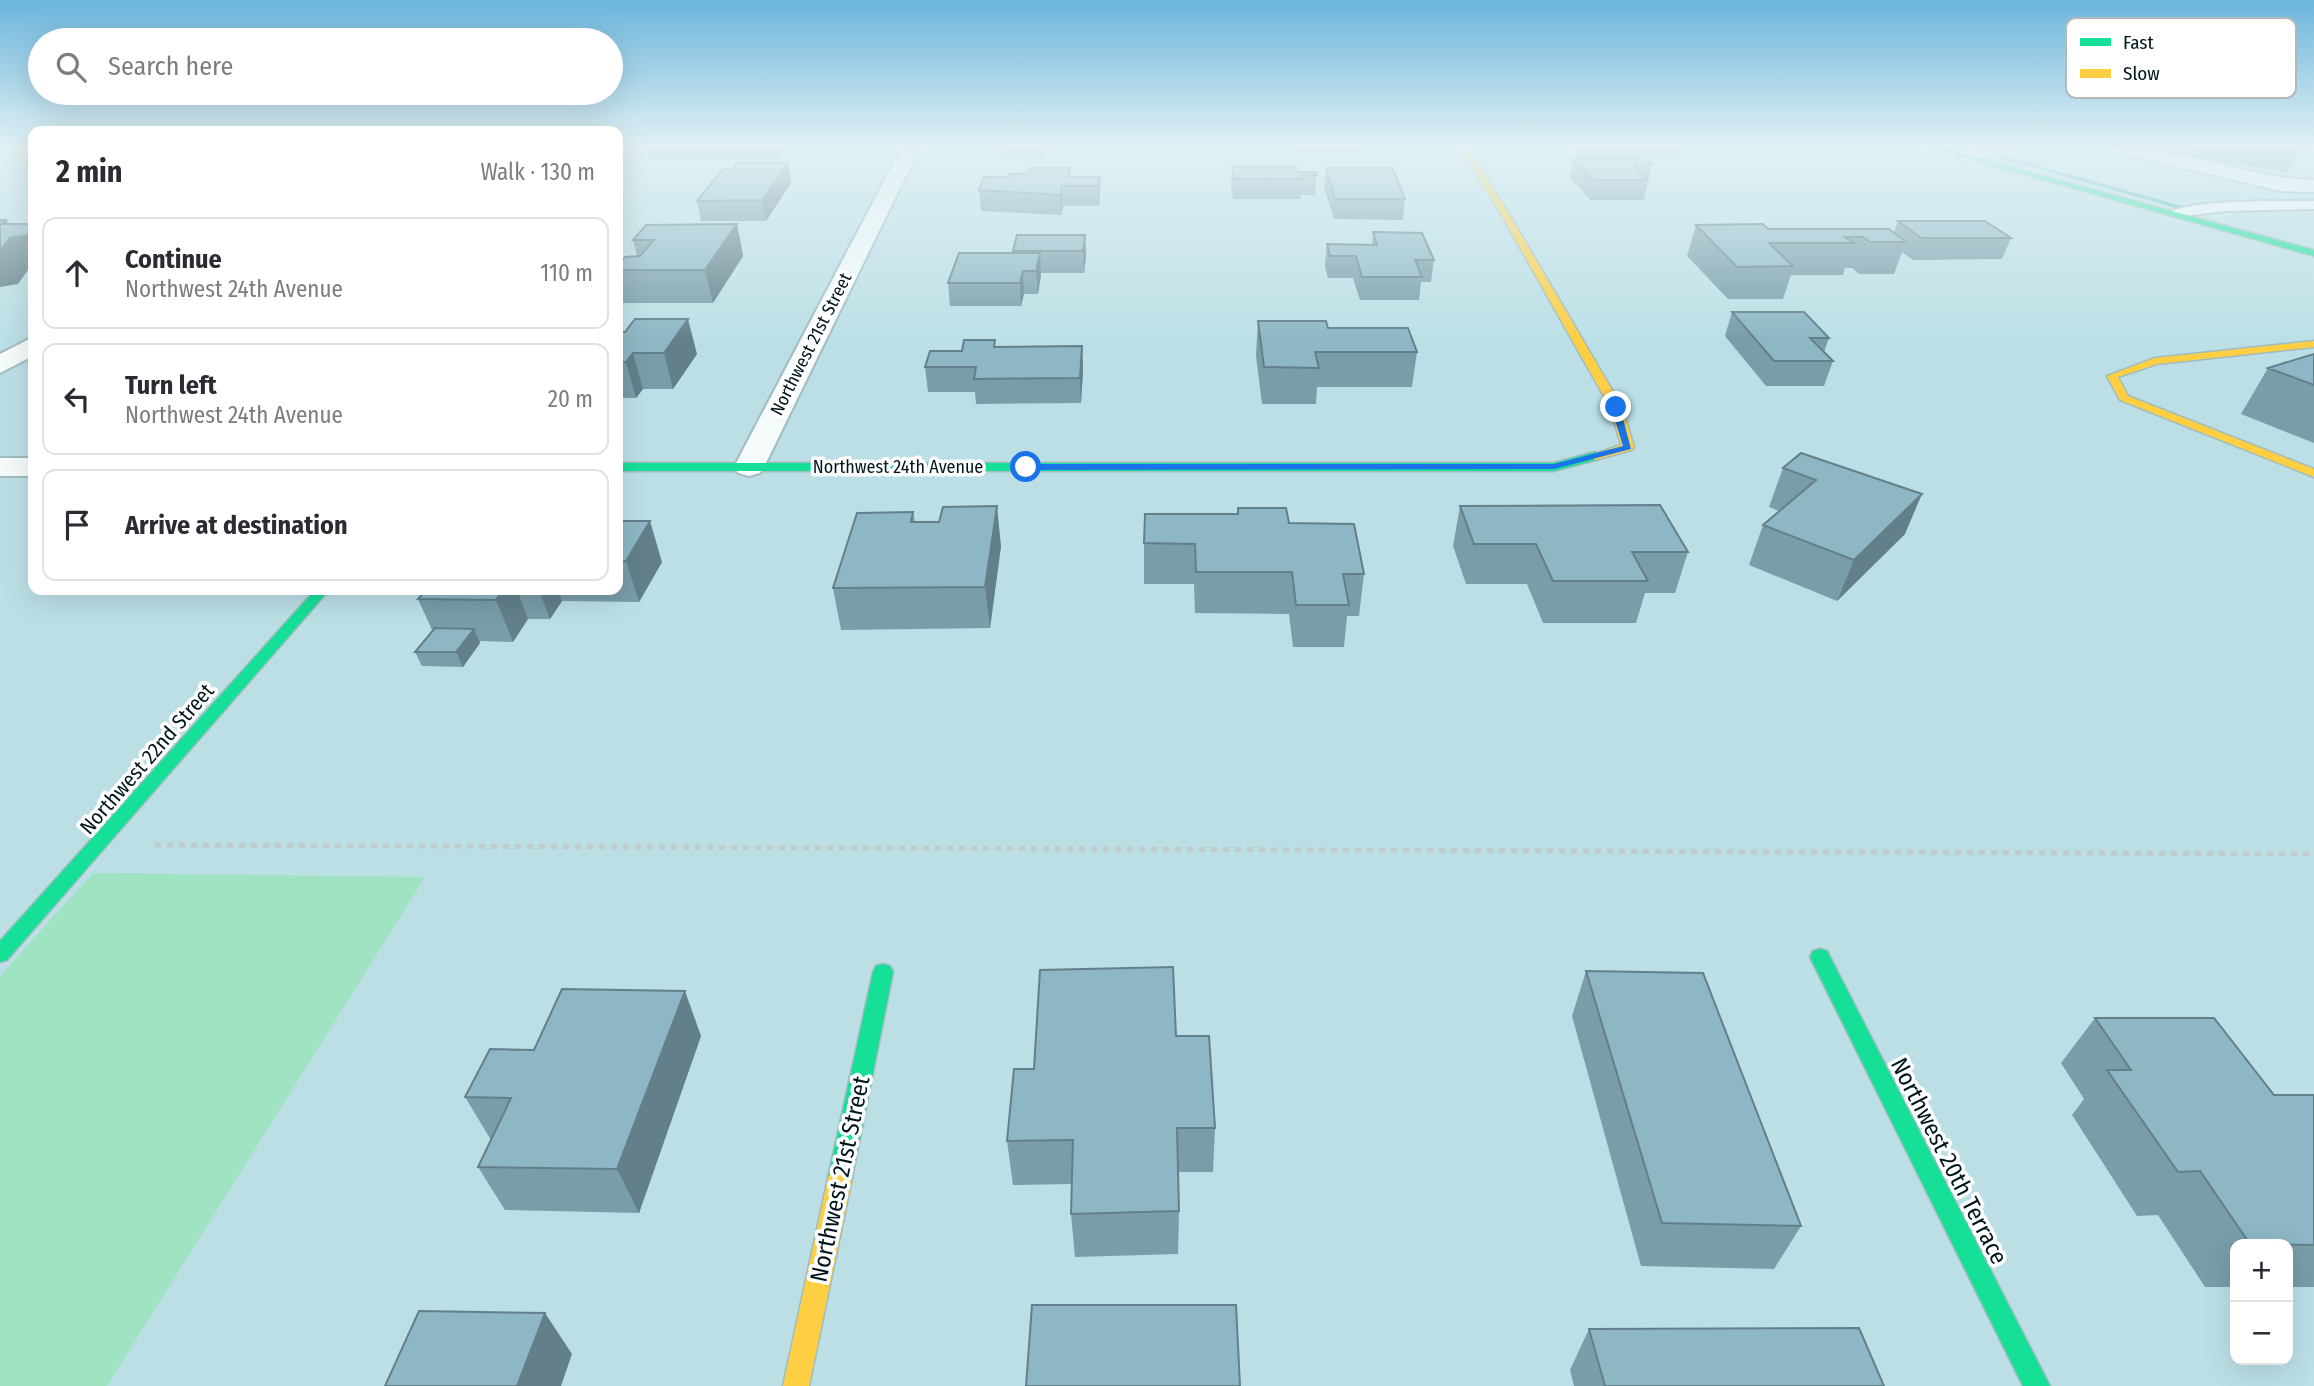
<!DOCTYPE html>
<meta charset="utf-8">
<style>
:root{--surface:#fff;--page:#f7f7f7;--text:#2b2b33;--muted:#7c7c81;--line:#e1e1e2}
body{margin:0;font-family:"Fira Sans Condensed",sans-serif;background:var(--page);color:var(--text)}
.controls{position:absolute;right:21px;bottom:21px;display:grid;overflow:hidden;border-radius:14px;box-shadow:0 7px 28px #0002}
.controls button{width:63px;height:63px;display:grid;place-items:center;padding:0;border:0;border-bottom:2px solid var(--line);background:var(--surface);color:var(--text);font:35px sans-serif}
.stop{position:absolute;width:21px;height:21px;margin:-16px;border:5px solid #1a73e8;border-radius:50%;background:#fff}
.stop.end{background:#1a73e8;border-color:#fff;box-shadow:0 2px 7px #0008}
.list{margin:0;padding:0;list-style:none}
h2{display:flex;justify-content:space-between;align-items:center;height:91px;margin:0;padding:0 28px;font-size:30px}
h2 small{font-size:23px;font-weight:400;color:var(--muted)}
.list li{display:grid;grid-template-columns:46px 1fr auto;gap:21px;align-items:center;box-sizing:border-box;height:112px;margin:0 14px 14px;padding:0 14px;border:2px solid var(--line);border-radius:14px}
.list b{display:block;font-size:26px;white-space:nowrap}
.list p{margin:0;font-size:23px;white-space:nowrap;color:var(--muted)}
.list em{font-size:23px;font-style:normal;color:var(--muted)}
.icon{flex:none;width:38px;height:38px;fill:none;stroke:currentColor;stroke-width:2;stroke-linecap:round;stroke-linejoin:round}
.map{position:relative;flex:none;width:2314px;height:1386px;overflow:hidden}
.search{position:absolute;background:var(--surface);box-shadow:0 7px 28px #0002;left:28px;top:28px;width:595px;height:77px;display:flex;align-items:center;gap:18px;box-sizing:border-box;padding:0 24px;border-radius:38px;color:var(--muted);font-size:26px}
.panel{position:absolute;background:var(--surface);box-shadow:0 7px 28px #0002;left:28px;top:126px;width:595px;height:469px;border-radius:14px}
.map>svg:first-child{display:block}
.green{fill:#9fe3c2}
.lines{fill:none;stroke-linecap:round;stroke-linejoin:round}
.stream{fill:#4fb7c9;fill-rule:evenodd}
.lane-casing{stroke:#a0bcc1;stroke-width:4}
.street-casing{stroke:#a0bcc1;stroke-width:4}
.fast-casing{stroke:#a0bcc1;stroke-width:3}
.slow-casing{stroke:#a0bcc1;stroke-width:3}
.path{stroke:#c0cbcc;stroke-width:5;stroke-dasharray:6 6;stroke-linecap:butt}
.lane{fill:#f5fafb;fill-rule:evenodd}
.street{fill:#f5fafb;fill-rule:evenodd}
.fast{fill:#16e098;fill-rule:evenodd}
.slow{fill:#ffcf43;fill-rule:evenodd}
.wall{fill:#799da9}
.shaded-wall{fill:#63808a}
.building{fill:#8db7c5;stroke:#63808a;stroke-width:2}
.route{fill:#1a73e8}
.labels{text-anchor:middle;stroke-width:7;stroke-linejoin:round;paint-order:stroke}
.far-street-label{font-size:18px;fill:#00151b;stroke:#fff}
.street-label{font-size:21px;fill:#00151b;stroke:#fff}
.near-street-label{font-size:24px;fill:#00151b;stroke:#fff}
.key{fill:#fff;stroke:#b2b9bb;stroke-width:2}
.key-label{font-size:19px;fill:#00151b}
</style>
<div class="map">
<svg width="2314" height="1386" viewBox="0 0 2314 1386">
<rect width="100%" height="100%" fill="#bcdfe6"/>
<path class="green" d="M93,873L425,877L107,1386H0V976Z"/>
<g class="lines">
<path class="stream" d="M1996,155H2000L2200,211L2193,213L1996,157Z"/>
<defs>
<path id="lane" d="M2314,201V209L2225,211L2177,217L2170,213C2185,199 2288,201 2314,201Z"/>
<path id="street" d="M902,147H920L764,467L760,473L749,476L738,473L734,467Z
M1981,147H2006L2003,151L1968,164L1959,158Z
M2108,147C2178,146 2244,178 2314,180V192L2281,191L2111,151Z
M33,337V356L0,373V354Z
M0,458H33V476H0Z"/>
<path id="fast" d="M1926,147H1938L2314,250V256Z
M1595,452L1601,456L1599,459L1554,471H618V463H1554Z
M315,590H329L7,960L0,962V941Z
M1820,949L1827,951L2050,1386H2023L1810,957L1813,951Z
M883,964L890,966L893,972L852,1178L848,1186L840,1189L832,1186L828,1178L873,972L876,966Z"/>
<path id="slow" d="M1458,147H1466L1502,202L1622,407L1634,447L1632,450L1595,460L1589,456L1621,445L1610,407L1494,202Z
M2314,341V347L2157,364L2118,377L2128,396L2314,469V477L2120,400L2107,376L2155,358Z
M840,1167L848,1170L852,1178L809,1386H783L828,1178L832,1170Z"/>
</defs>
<use href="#lane" class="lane-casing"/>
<use href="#street" class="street-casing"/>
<use href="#fast" class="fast-casing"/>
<use href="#slow" class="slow-casing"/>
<path class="path" d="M155,845L2314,854"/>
<use href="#lane" class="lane"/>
<use href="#street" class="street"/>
<use href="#fast" class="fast"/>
<use href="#slow" class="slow"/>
</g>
<path class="wall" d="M646,147H810H785L775,160H649Z
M1002,147H1045L1042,159L1003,158Z
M1296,147H1359L1358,155H1298Z
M1573,147H1681L1679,156L1642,155L1641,158L1652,164L1644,200H1590L1570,177L1574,158H1582Z
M2189,147H2300L2287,172L2185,156Z
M788,163L791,183L766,221H701L697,201L732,169Z
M1232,167L1297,172H1317L1315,195H1301V199H1233L1231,187Z
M1070,168V177H1100L1099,206H1063L1061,215L981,211L979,190L1008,177Z
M1326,168L1405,199L1403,220L1334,219L1324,187Z
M33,200V213L28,202Z
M1898,221L2011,238L2002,259L1913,260L1902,252L1894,274H1859L1852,268H1845L1843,275H1791L1783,299H1728L1687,256L1696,225L1768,229L1894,232Z
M737,224L743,256L713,303H623L618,286V270L637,256L633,240Z
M1373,232L1434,260L1431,282H1421L1419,300H1360L1353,278H1328L1325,266L1327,244L1372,245Z
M1085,235L1086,256L1084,273H1041L1038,294H1024L1021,306H950L948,283L1013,253V251Z
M1732,312L1829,338L1824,352L1833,361L1824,386H1766L1725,336Z
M1258,321L1328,328L1417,352L1412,387H1317L1316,404H1262L1256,356Z
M618,332L697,354L673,389H643L636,398H618Z
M995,340V347L1082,346L1083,370L1081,403L976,404L975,392H928L925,367L962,351Z
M2314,354V443L2241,414L2268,368Z
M1801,453L1905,534L1837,601L1749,565L1763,525L1779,511L1769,507L1783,468Z
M1460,506L1688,552L1675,593H1645L1636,623H1543L1527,584H1466L1453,546Z
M913,512L915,522H939L1001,546L990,628L841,630L833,588Z
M618,521L662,562L639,602L562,601L550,619H528L513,642L480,641V643L463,667L422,666L415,652L432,630L418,599L426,590H618Z
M1289,523L1364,574L1359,616H1347L1344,647H1293L1289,614L1195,613L1194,584H1144V543Z
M1586,971L1801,1226L1774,1269L1641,1266L1572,1016Z
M2095,1018L2274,1095H2314V1287H2288V1244H2235V1287H2205L2158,1215L2137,1216L2072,1115L2084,1099L2061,1063Z
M701,1036L639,1213L505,1210L478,1167L491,1140L465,1097L534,1050Z
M1176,1036L1215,1128L1213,1172H1178L1179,1211L1178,1254L1075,1257L1071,1214L1072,1184L1013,1185L1007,1141L1034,1069Z
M1589,1329L1884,1386H1574L1570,1370Z"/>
<path class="shaded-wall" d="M772,147H785L775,160Z
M1041,147H1045L1042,159Z
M788,163L791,183L766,221L762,200Z
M1100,177V197L1099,206V186Z
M1062,186L1063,206L1061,215L1060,195Z
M6,220L16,238L33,232V269L28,270L18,284L0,287V251L2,224Z
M737,224L743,256L713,303L705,270Z
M1085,235L1086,256L1084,273L1083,251Z
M1040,253L1041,275L1038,294L1036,271Z
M1023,271L1024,294L1021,306L1020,283Z
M688,319L697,354L673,389L664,353Z
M1082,346L1083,370L1081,403L1080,378Z
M633,353L643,389L636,398L626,362Z
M1922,494L1905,534L1837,601L1854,560Z
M997,506L1001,546L990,628L985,587Z
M650,521L662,562L639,602L626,561Z
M503,590H517L528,619L513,642L496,600Z
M539,590H558L562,601L550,619Z
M474,629L480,643L463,667L456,652Z
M685,991L701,1036L639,1213L617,1169Z
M545,1313L572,1354L561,1386H517Z"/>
<path class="building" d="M2258,147H2300L2298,153Z
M1574,158H1645L1652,164L1633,165L1648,180H1594Z
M737,163H788L762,200L697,201L723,169H732Z
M1232,167H1296L1297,172H1317V175H1301L1302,179H1234Z
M1030,168H1070L1068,177H1100L1099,186H1062L1060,195L979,190L984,177H1008L1009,174H1028Z
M1326,168H1392L1405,199H1335Z
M0,220H6L2,224H33V232L25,236L10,238L0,251Z
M1898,221H1985L2011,238H1921Z
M737,224L705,270H618V265L625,257L640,256L654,240H633L646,225Z
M1763,224L1768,229H1889L1906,242H1870L1863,237H1845L1854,243H1769L1793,266L1737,267L1696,225Z
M1373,232L1422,233L1434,260H1415L1422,277H1362L1356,256H1330L1327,244L1377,245Z
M1017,235H1085L1083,251H1013Z
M959,253H1040L1036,271H1023L1020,283H948Z
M1732,312H1804L1829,338H1810L1833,361H1774Z
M635,319H688L664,353H633L626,362H618V332H625Z
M1258,321H1326L1328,328H1408L1417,352H1315L1319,368L1264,367Z
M964,340H995L994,347L1082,346L1080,378L974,379L976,367H925L930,351H962Z
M2314,354V385L2268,368Z
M1801,453L1922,494L1854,560L1763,525L1816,480L1783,468Z
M1660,505L1688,552H1632L1648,581H1553L1536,544H1474L1460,506Z
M997,506L985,587L833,588L857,513L913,512L911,522H939L943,507Z
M1238,508H1286L1289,523L1354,524L1364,574H1343L1349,605H1296L1292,572H1196L1195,544L1144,543L1145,514H1238Z
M618,521H650L626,561H618Z
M426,590H503L496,600L418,599Z
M435,628L474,629L456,652H415Z
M1173,967L1176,1036H1209L1215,1128H1177L1179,1211L1071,1214L1073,1140L1007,1141L1014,1069H1034L1040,970Z
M1586,971L1703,973L1801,1226L1662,1223Z
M562,989L685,991L617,1169L478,1167L511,1098L465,1097L490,1049L534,1050Z
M2095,1018H2214L2274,1095H2314V1245L2250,1244L2200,1171L2178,1172L2107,1070H2131Z
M1032,1305H1236L1240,1386H1026Z
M419,1311L545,1313L517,1386H385Z
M1859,1328L1884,1386H1605L1589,1329Z"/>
<linearGradient id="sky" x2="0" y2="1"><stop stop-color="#6bb5dc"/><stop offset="0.43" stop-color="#e1f1f4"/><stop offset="1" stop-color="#e1f1f4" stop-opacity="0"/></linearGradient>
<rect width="2314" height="341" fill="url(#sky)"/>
<path class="route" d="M1616,405L1620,407L1631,449L1554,469L1026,470L1022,467L1026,464H1554L1623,446L1611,407Z"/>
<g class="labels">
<g class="far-street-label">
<text transform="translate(811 344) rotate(-63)" y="6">Northwest 21st Street</text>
<text x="898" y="473">Northwest 24th Avenue</text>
</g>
<g class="street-label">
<text transform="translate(147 759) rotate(-49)" y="7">Northwest 22nd Street</text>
</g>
<g class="near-street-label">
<text transform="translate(1949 1161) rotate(63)" y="8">Northwest 20th Terrace</text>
<text transform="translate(840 1179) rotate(-78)" y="8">Northwest 21st Street</text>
</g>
</g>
<rect x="2066" y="18" width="230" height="80" rx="10" class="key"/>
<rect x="2080" y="38" width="31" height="8" fill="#16e098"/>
<rect x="2080" y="69" width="31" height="9" fill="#ffcf43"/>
<g class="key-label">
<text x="2123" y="49">Fast</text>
<text x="2123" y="80">Slow</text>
</g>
</svg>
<div class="controls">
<button>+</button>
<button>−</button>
</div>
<div class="stop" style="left:1026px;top:467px"></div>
<div class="stop end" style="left:1616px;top:407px"></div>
<div class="search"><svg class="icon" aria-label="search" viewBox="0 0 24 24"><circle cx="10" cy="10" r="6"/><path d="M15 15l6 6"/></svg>Search here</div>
<section class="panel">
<h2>2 min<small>Walk · 130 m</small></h2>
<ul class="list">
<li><svg class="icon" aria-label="ahead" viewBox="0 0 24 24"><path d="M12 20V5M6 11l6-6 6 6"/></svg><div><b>Continue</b><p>Northwest 24th Avenue</p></div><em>110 m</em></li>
<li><svg class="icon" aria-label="left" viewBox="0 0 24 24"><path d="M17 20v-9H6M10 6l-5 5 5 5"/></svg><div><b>Turn left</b><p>Northwest 24th Avenue</p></div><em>20 m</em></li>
<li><svg class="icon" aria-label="arrive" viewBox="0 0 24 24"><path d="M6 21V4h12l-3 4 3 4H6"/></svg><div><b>Arrive at destination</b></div></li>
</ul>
</section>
</div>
